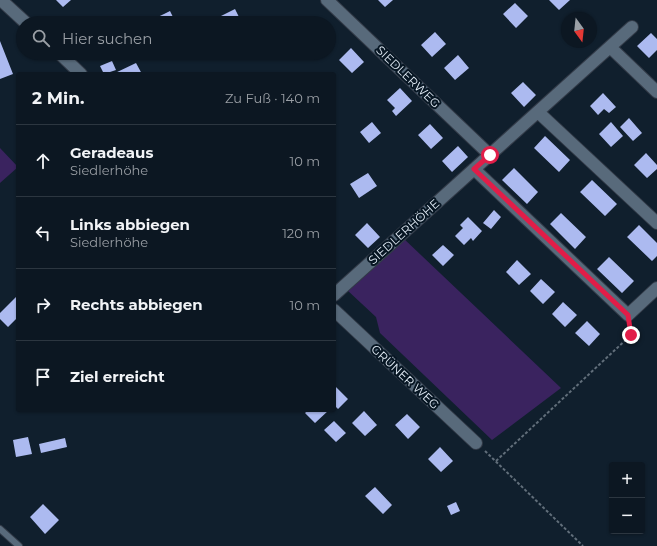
<!DOCTYPE html>
<html lang="de">
<meta charset="utf-8">
<style>
:root{--surface:#0c1722;--page:#15202a;--text:#f1f3f6;--muted:#9a9fa5;--line:#2c3640}
body{margin:0;font-family:Montserrat,sans-serif;background:var(--page);color:var(--text)}
.controls{position:absolute;right:12px;bottom:12px;display:grid;overflow:hidden;border-radius:4px;box-shadow:0 1px 3px #0004}
.controls button{width:36px;height:36px;display:grid;place-items:center;padding:0;border:0;border-bottom:1px solid var(--line);background:var(--surface);color:var(--text);font:20px sans-serif}
.compass{position:absolute;left:561px;top:12px;width:36px;height:36px;border-radius:50%;background:var(--surface);box-shadow:0 1px 3px #0004;rotate:165deg}
.stop{position:absolute;width:12px;height:12px;margin:-9px;border:3px solid #e11d48;border-radius:50%;background:#fff}
.stop.end{background:#e11d48;border-color:#fff;box-shadow:0 1px 4px #0008}
.list{margin:0;padding:0;list-style:none}
h2{display:flex;justify-content:space-between;align-items:center;height:52px;margin:0;padding:0 16px;font-size:17px}
h2 small{font-size:13px;font-weight:400;color:var(--muted)}
.list li{display:grid;grid-template-columns:26px 1fr auto;gap:12px;align-items:center;box-sizing:border-box;height:72px;padding:0 16px;border-top:1px solid var(--line)}
.list b{display:block;font-size:15px;white-space:nowrap}
.list p{margin:0;font-size:13px;white-space:nowrap;color:var(--muted)}
.list em{font-size:13px;font-style:normal;color:var(--muted)}
.icon{flex:none;width:22px;height:22px;fill:none;stroke:currentColor;stroke-width:2;stroke-linecap:round;stroke-linejoin:round}
.map{position:relative;flex:none;width:657px;height:546px;overflow:hidden}
.search{position:absolute;background:var(--surface);box-shadow:0 1px 3px #0004;left:16px;top:16px;width:320px;height:44px;display:flex;align-items:center;gap:10px;box-sizing:border-box;padding:0 14px;border-radius:22px;color:var(--muted);font-size:15px}
.panel{position:absolute;background:var(--surface);box-shadow:0 1px 3px #0004;left:16px;top:72px;width:320px;height:340px;border-radius:4px}
.map>svg:first-child{display:block}
.green{fill:#3a235f}
.building{fill:#acbaf0}
.lines{fill:none;stroke-linecap:round;stroke-linejoin:round}
.lane-casing{stroke:#323a47;stroke-width:8}
.street-casing{stroke:#323a47;stroke-width:14}
.path{stroke:#616e7a;stroke-width:2;stroke-dasharray:3 2;stroke-linecap:butt}
.lane{stroke:#586a7b;stroke-width:6}
.street{stroke:#586a7b;stroke-width:12}
.route{stroke:#e11d48;stroke-width:5}
.labels{text-anchor:middle;stroke-width:4;stroke-linejoin:round;paint-order:stroke}
.street-label{font-size:12px;fill:#e3edf7;stroke:#071623}
</style>
<div class="map">
<svg width="657" height="546" viewBox="0 0 657 546">
<rect width="100%" height="100%" fill="#101f2d"/>
<path class="green" d="M0,148L18,167L0,183Z
M402,237L561,388L492,440L380,333L376,317L347,290Z"/>
<path class="building" d="M56,0H71L63,7Z
M378,0H393L385,7Z
M549,0H570L559,10Z
M515,3L528,16L516,28L503,14Z
M235,9L242,23H222L219,17Z
M170,11L176,23H145L164,14Z
M435,32L446,44L432,57L421,45Z
M651,33L657,39V50L649,58L637,46Z
M0,41L13,74L0,79Z
M351,48L364,62L352,73L339,60Z
M458,55L469,68L455,80L444,68Z
M112,61L116,70L104,74L100,66Z
M136,63L142,74H113Z
M523,82L536,95L524,107L511,93Z
M400,88L412,101L396,116L392,111L395,108L387,100Z
M603,93L616,107L609,113L604,109L598,115L590,106Z
M629,118L642,133L633,141L620,127Z
M372,122L381,133L369,143L360,132Z
M611,122L623,136L611,147L599,134Z
M430,124L443,138L431,149L418,135Z
M545,136L570,160L559,172L534,148Z
M458,146L468,157L452,172L442,161Z
M646,153L657,165V169L647,178L634,165Z
M514,168L538,192L527,204L502,180Z
M368,173L377,186L359,198L350,184Z
M592,180L617,204L605,216L580,192Z
M494,210L501,217L491,229L483,223Z
M561,213L586,237L575,249L550,224Z
M468,217L482,231L473,241L471,238L464,245L455,236L463,228L460,225Z
M367,223L380,237L368,248L355,235Z
M639,225L657,243V256L652,261L627,237Z
M443,245L454,255L443,266L432,255Z
M609,257L634,281L622,293L597,269Z
M517,260L531,274L519,285L506,272Z
M541,279L555,292L543,304L530,291Z
M18,295V317L8,327L0,319V313Z
M563,302L577,315L565,327L552,314Z
M587,321L600,334L589,346L575,333Z
M334,385L348,399L338,409L334,405Z
M308,410H329L315,423L305,413Z
M364,411L377,425L365,436L352,423Z
M407,414L420,427L408,439L395,425Z
M334,421L346,433L336,442L324,430Z
M28,437L32,454L16,457L13,440Z
M65,438L67,447L41,453L39,444Z
M440,447L453,461L441,472L428,459Z
M375,487L392,505L383,514L365,496Z
M456,502L460,511L451,515L447,506Z
M43,504L59,520L45,534L30,517Z"/>
<g class="lines">
<defs>
<path id="lane" d="M0,529L19,546"/>
<path id="street" d="M1,0L26,23
M327,0L490,155
M610,47L657,92
M59,53L81,74
M538,112L657,223
M474,169L628,315L657,288
M334,295L632,27
M334,310L476,443"/>
</defs>
<use href="#lane" class="lane-casing"/>
<use href="#street" class="street-casing"/>
<path class="path" d="M485,451L583,546
M496,461L631,335L629,326"/>
<use href="#lane" class="lane"/>
<use href="#street" class="street"/>
</g>
<g class="lines">
<path class="route" d="M490,155L474,169L628,315L631,335"/>
</g>
<g class="labels">
<g class="street-label">
<text transform="translate(408 77) rotate(44)" y="4">SIEDLERWEG</text>
<text transform="translate(404 232) rotate(-42)" y="4">SIEDLERHÖHE</text>
<text transform="translate(405 377) rotate(43)" y="4">GRÜNER WEG</text>
</g>
</g>
</svg>
<div class="controls">
<button>+</button>
<button>−</button>
</div>
<svg class="compass" viewBox="-18 -18 36 36"><path d="M0-13l5 13h-10z" fill="#e53935"/><path d="M0 13l5-13h-10z" fill="#9a9fa5"/></svg>
<div class="stop" style="left:490px;top:155px"></div>
<div class="stop end" style="left:631px;top:335px"></div>
<div class="search"><svg class="icon" aria-label="search" viewBox="0 0 24 24"><circle cx="10" cy="10" r="6"/><path d="M15 15l6 6"/></svg>Hier suchen</div>
<section class="panel">
<h2>2 Min.<small>Zu Fuß · 140 m</small></h2>
<ul class="list">
<li><svg class="icon" aria-label="ahead" viewBox="0 0 24 24"><path d="M12 20V5M6 11l6-6 6 6"/></svg><div><b>Geradeaus</b><p>Siedlerhöhe</p></div><em>10 m</em></li>
<li><svg class="icon" aria-label="left" viewBox="0 0 24 24"><path d="M17 20v-9H6M10 6l-5 5 5 5"/></svg><div><b>Links abbiegen</b><p>Siedlerhöhe</p></div><em>120 m</em></li>
<li><svg class="icon" aria-label="right" viewBox="0 0 24 24"><path d="M7 20v-9h11M14 6l5 5-5 5"/></svg><div><b>Rechts abbiegen</b></div><em>10 m</em></li>
<li><svg class="icon" aria-label="arrive" viewBox="0 0 24 24"><path d="M6 21V4h12l-3 4 3 4H6"/></svg><div><b>Ziel erreicht</b></div></li>
</ul>
</section>
</div>
